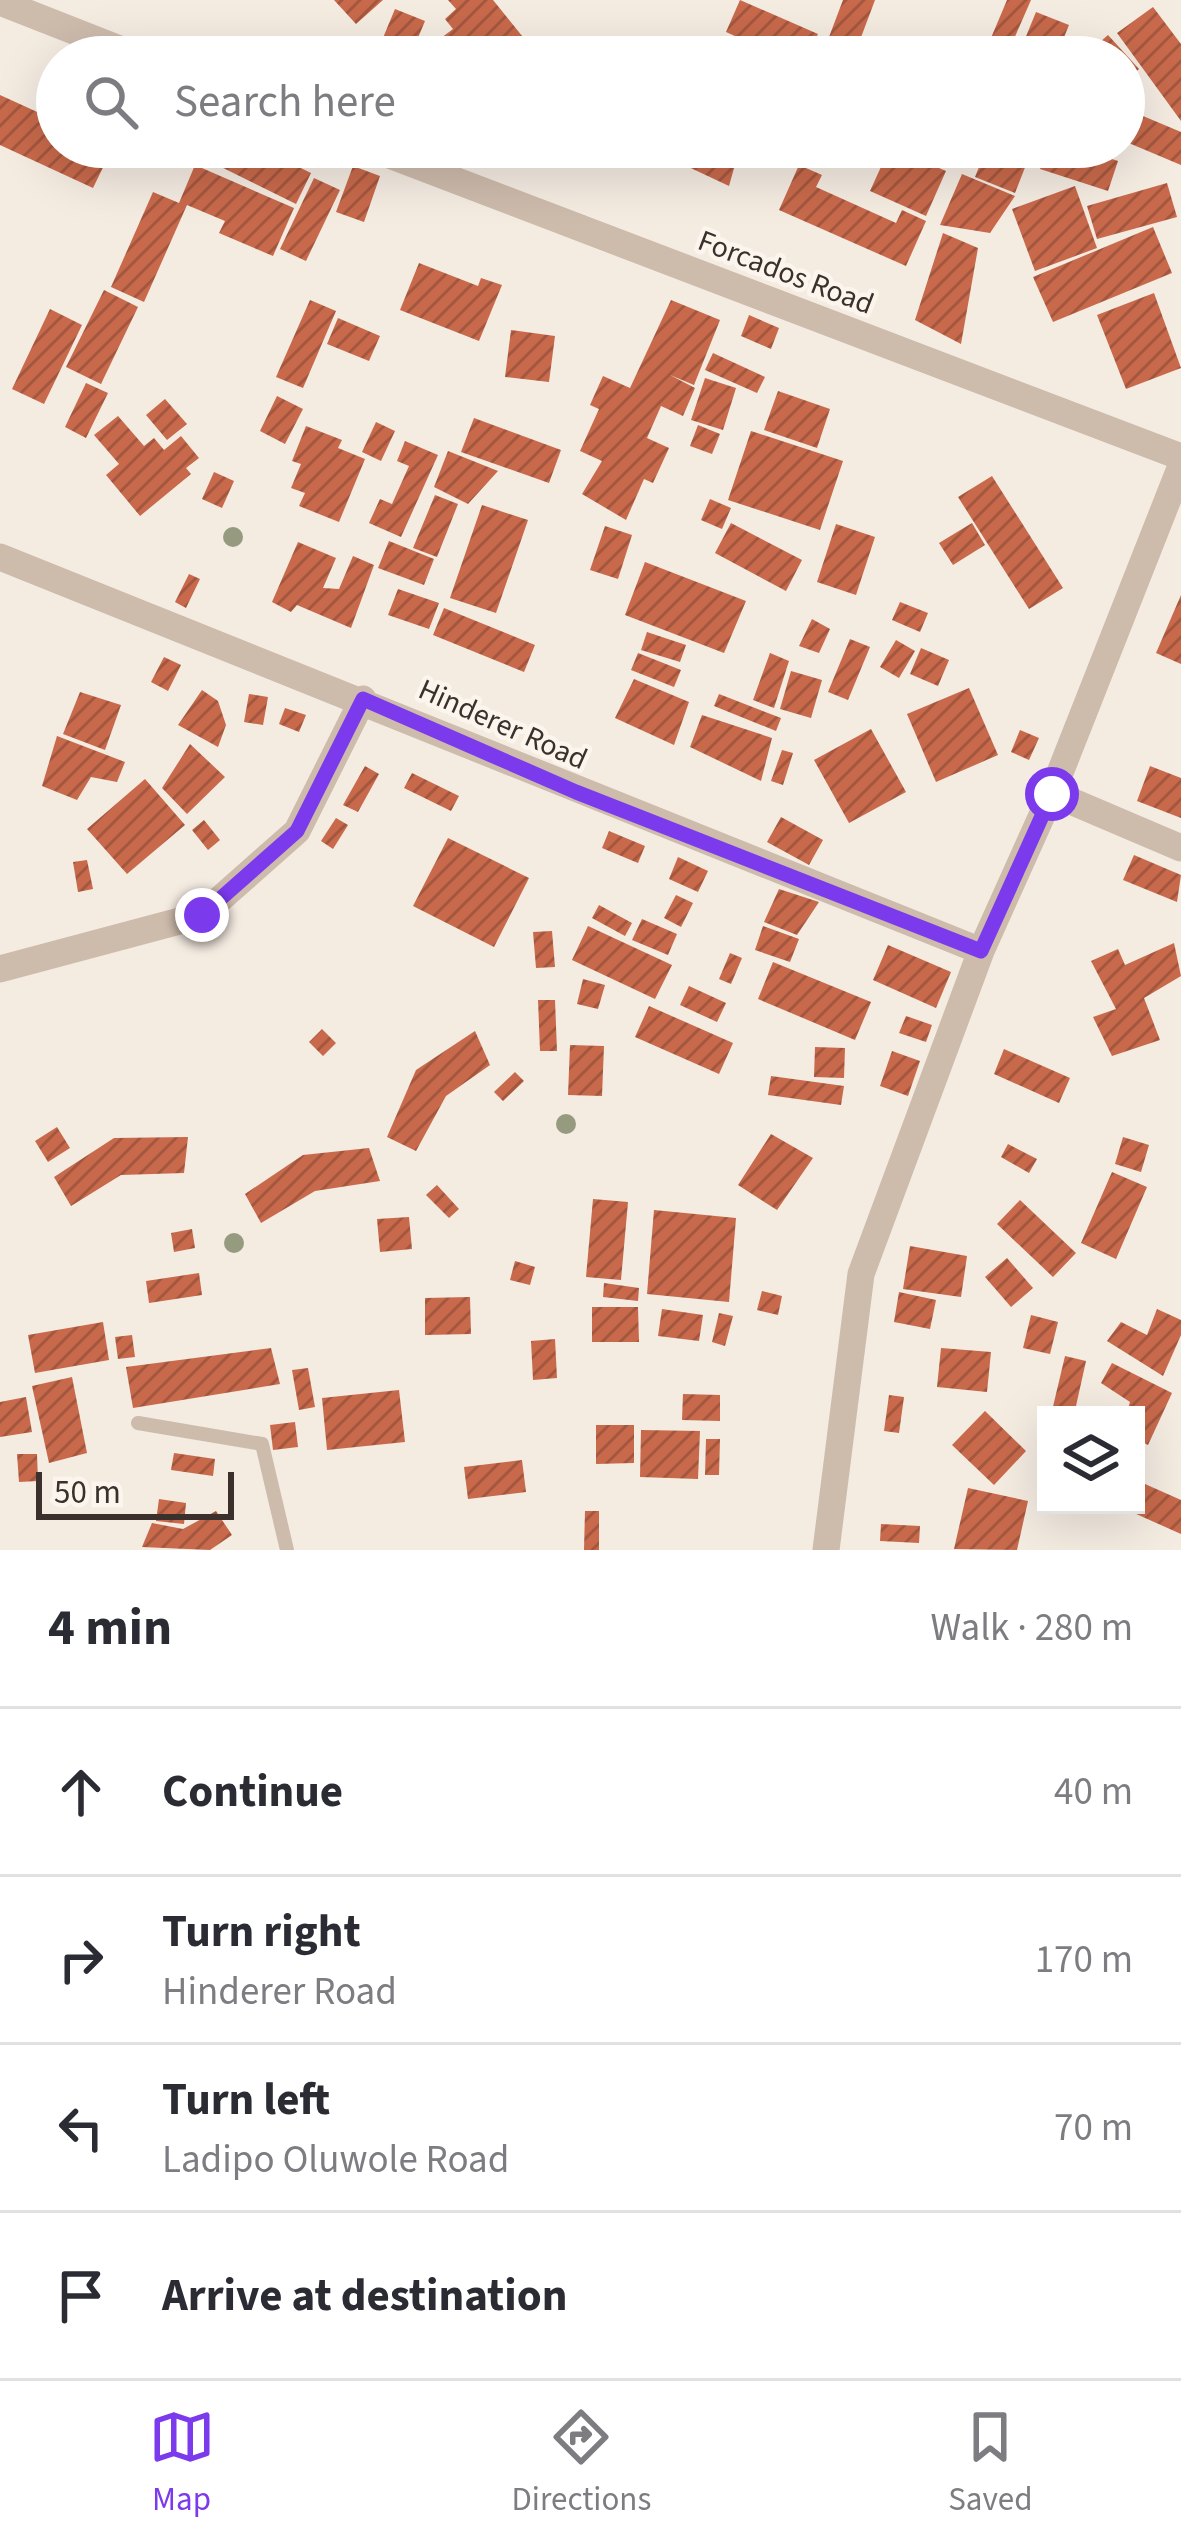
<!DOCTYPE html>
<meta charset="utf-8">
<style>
:root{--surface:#fff;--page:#f2f2f3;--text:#2b2b33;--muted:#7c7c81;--line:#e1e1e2;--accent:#7c3aed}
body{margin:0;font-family:"Source Sans 3",sans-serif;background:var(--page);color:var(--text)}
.controls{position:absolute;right:36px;bottom:36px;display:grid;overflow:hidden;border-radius:0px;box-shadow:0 12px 48px #0002}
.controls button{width:108px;height:108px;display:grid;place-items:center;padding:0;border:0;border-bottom:3px solid var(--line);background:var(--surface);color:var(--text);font:60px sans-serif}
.scale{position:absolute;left:36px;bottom:30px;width:198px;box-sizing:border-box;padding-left:12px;border:6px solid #3b302b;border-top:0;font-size:33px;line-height:42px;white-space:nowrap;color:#3b302b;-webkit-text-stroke:9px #fbf5ee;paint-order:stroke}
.stop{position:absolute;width:36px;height:36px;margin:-27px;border:9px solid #7c3aed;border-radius:50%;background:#fff}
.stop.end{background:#7c3aed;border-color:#fff;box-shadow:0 3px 12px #0008}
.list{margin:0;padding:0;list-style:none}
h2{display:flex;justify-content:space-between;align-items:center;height:156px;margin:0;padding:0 48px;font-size:51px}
h2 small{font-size:39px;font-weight:400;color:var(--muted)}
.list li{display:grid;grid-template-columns:78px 1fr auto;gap:36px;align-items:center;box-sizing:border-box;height:168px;padding:0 48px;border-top:3px solid var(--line)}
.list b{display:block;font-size:45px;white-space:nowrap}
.list p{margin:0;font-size:39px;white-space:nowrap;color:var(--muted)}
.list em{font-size:39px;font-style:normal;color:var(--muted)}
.icon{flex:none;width:66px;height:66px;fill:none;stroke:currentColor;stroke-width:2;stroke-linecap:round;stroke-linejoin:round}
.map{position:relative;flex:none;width:1181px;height:1550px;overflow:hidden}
.search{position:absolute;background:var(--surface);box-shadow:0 12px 48px #0002;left:36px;right:36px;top:36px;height:132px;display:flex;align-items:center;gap:30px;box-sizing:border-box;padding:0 42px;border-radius:66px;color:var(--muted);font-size:45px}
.sheet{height:828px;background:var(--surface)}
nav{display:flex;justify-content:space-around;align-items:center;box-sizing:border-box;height:168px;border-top:3px solid var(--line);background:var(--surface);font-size:33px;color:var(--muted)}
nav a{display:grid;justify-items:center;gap:6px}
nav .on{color:var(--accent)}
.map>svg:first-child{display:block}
.building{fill:url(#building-hatch)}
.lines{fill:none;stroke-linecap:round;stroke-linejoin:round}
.lane{stroke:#cdbbac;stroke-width:14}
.street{stroke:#cdbbac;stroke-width:27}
.tree{fill:#969b7f}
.route{stroke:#7c3aed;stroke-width:15}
.labels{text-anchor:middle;stroke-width:9;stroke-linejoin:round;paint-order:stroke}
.street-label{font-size:30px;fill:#3b302b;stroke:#fbf5ee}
</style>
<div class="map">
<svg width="1181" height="1550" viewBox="0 0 1181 1550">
<defs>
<pattern id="building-hatch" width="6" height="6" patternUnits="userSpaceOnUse" patternTransform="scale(3)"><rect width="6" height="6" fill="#c8694b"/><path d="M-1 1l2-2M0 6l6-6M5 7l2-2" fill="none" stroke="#a4573f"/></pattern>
</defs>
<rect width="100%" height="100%" fill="#f4ebe1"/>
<path class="building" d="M334,0H383L356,24Z
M448,0H493L539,57H457L441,38L453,29L445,19L456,9Z
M740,0L818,34L807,57H781L726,32Z
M843,0H875L857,48L829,37Z
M1007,0H1031L1006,57H983Z
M1153,7L1181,44V121L1117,33Z
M395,9L425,21L410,57H375Z
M1036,12L1069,25L1056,57L1020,51Z
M1108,35L1139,69L1124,83V57H1083Z
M0,95L57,121V147H113L93,188L0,145Z
M1124,108L1181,132V165L1124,141Z
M206,147H258L311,173L296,204L201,157Z
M646,147H740L729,186Z
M890,147L946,171L926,216L870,191Z
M987,147H1033L1015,193L975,177Z
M1047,147H1075L1118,161L1108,191L1040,169Z
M195,165L294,208L273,256L219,233L225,221L187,205L144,302L111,287L153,192L179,203Z
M799,165L822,175L816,187L896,223L902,210L926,221L906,266L779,210Z
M353,166L380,176L364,222L336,212Z
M962,174L1015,196L990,233L940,225Z
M314,178L340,190L306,261L280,249Z
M1167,183L1177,217L1097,239L1087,206Z
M1075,186L1097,248L1035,271L1012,209Z
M1153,227L1172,273L1053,322L1033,277Z
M943,233L978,248L961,344L915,320Z
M419,263L478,286L481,278L502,285L479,341L400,310Z
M104,290L138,307L101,384L66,367Z
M1154,293L1181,368L1126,389L1097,315Z
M310,300L336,311L303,388L276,377Z
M671,300L720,320L694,385L670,375L695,388L683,416L661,406L647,438L669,448L653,483L644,479L626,520L582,494L602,461L580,451L599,409L590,405L603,376L630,388Z
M50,309L82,325L44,404L12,389Z
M749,315L779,328L771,349L741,336Z
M338,318L380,336L369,361L327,344Z
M511,330L555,336L549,382L505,377Z
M713,353L765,377L757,393L705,370Z
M705,378L736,388L723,430L691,420Z
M86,383L108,393L86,438L65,427Z
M778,391L830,409L817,448L764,430Z
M277,396L303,409L285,444L260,431Z
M165,399L187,424L167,440L146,415Z
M118,416L144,446L154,438L164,450L181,436L199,458L186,468L191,474L140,516L106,475L119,464L94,435Z
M474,418L561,450L549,483L461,452Z
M376,422L395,431L381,461L362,452Z
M698,425L720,434L712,454L690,446Z
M306,426L342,440L338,448L365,459L339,522L299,506L305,493L291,488L301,464L292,461Z
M751,431L843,461L820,530L728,500Z
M405,441L438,455L401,537L369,523L380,499L392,504L409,466L397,461Z
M448,451L498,471L468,504L434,487Z
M214,472L234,481L222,508L202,499Z
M992,476L1063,588L1029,609L958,497Z
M435,495L458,504L437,557L413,548Z
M710,499L731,508L722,529L701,520Z
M482,505L528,520L496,613L450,598Z
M731,523L802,560L786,591L715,553Z
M972,523L985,545L953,565L939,543Z
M836,524L875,537L856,595L817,582Z
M605,526L632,535L618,579L590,570Z
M389,541L434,559L424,585L378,568Z
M298,542L336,558L323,588L339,589L353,556L374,565L351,628L297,605L291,612L272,602Z
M645,562L746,601L724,653L625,615Z
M189,574L200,579L186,608L175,602Z
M398,589L439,603L429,629L388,615Z
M1181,595V664L1156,653Z
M900,602L928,613L920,632L892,620Z
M444,608L535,645L524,672L433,635Z
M812,619L830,629L819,653L799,646Z
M647,632L686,645L680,662L641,650Z
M850,639L870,647L848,700L828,692Z
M896,640L915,651L899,678L880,667Z
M921,648L949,660L938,686L910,674Z
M638,653L681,670L674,687L631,670Z
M770,653L789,661L774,708L753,700Z
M164,657L181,665L168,691L151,682Z
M791,671L822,680L811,718L780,709Z
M634,679L689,702L674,745L615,718Z
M969,688L998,755L936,782L907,714Z
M202,690L218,701L226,725L218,747L178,725Z
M80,692L121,705L105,750L63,734Z
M249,694L268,697L263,725L244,722Z
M719,694L781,718L776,731L714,706Z
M285,708L306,715L299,732L279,724Z
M702,715L772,738L761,781L690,747Z
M871,729L906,792L849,823L814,760Z
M1020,730L1039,738L1029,760L1011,752Z
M57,736L125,762L117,782L91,777L77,800L42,786Z
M190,744L225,777L187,814L162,788Z
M782,750L793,753L783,785L771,781Z
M365,766L379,774L358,812L343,805Z
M1150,766L1181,778V818L1137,801Z
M412,773L459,796L451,811L404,788Z
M145,779L185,825L127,874L87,829Z
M781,817L823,840L809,865L767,842Z
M336,818L348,825L333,849L321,841Z
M204,820L220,840L208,850L192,830Z
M609,831L645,846L638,863L602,848Z
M448,838L529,878L494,947L413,906Z
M1134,855L1181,875L1177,902L1123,880Z
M678,857L708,871L698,892L669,879Z
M87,860L93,889L78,892L73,862Z
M779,889L819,902L797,935L764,922Z
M676,895L693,903L681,927L664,918Z
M599,905L632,923L625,936L592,918Z
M642,919L677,934L668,955L632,940Z
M588,926L672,965L655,999L572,960Z
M763,926L799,939L790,962L755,950Z
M552,931L555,967L536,968L533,932Z
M1174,943L1181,976L1144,998L1160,1040L1112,1056L1093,1017L1116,1009L1091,961L1118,949L1125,965Z
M888,945L951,972L936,1008L873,980Z
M730,953L742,958L731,984L719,979Z
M773,962L871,1002L855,1040L758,999Z
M583,979L605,985L598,1009L577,1004Z
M689,986L726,1003L717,1022L680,1005Z
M538,1000H555L557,1051H540Z
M649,1006L733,1043L719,1074L635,1037Z
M906,1016L932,1025L926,1042L899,1033Z
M322,1029L336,1043L323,1056L309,1042Z
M475,1031L490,1065L446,1096L416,1151L387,1137L416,1070Z
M570,1045L604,1046L602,1096L568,1095Z
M815,1047L845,1048L844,1078L814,1077Z
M1004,1049L1070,1078L1059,1103L994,1074Z
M892,1051L920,1061L908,1096L880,1086Z
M515,1072L524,1081L503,1101L494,1092Z
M771,1076L844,1086L841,1105L768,1095Z
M57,1127L70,1148L48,1162L35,1141Z
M771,1134L813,1158L777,1210L738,1185Z
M188,1137L184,1173L121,1175L71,1206L54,1177L114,1138Z
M1123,1137L1149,1145L1141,1172L1115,1164Z
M1008,1144L1037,1159L1029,1173L1001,1157Z
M369,1148L380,1181L315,1191L261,1223L245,1194L303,1155Z
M1112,1172L1147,1187L1116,1259L1081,1243Z
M437,1185L459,1209L449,1218L426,1195Z
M593,1199L628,1202L621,1280L586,1277Z
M1020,1200L1076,1253L1053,1277L997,1224Z
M654,1210L736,1218L729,1302L647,1294Z
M409,1217L412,1249L380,1252L377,1219Z
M192,1229L195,1248L174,1252L171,1233Z
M910,1246L967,1256L961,1297L903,1289Z
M1007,1258L1033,1288L1011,1307L985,1277Z
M515,1261L535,1267L530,1285L510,1280Z
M199,1273L202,1295L149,1303L146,1281Z
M604,1283L639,1288L638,1301L603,1297Z
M762,1291L782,1296L778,1315L757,1310Z
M899,1292L936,1300L930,1329L894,1322Z
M470,1297L471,1334L425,1335V1298Z
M592,1307H638L639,1342H592Z
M662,1309L703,1315L699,1341L658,1336Z
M1157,1309L1181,1320V1335L1163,1376L1107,1341L1121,1322L1147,1335Z
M719,1313L733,1316L725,1346L712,1342Z
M1031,1315L1058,1322L1050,1354L1023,1348Z
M103,1322L109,1360L35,1373L28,1335Z
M132,1335L135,1357L118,1359L115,1337Z
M555,1339L557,1378L533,1380L531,1341Z
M271,1348L280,1384L133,1408L126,1367Z
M941,1348L991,1352L987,1392L937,1387Z
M1065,1356L1086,1361L1074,1415H1051Z
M1112,1363L1172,1393L1148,1445L1136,1439V1415H1126L1130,1402L1101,1383Z
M308,1368L315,1407L299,1410L292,1370Z
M72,1377L87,1453L49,1463L32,1386Z
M399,1390L405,1442L327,1450L322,1398Z
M683,1394L720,1395V1421L682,1420Z
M889,1395L904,1397L899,1433L884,1431Z
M26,1397L32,1432L0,1437V1402Z
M985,1411L1026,1451L994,1485L952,1445Z
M295,1422L298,1447L273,1450L270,1425Z
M596,1425H634V1463L596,1464Z
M641,1430L700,1431L698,1479L640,1477Z
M706,1439H720L719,1475H705Z
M174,1453L215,1459L213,1476L171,1470Z
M17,1454H37L38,1481L19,1482Z
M522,1460L526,1492L468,1499L464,1467Z
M1136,1480L1181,1500V1534L1116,1505H1136Z
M968,1488L1028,1501L1017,1550L954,1549Z
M159,1499L186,1503L184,1524L156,1521Z
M216,1511L232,1535L210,1550L142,1547L152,1523L183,1529Z
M585,1511H599V1550H584Z
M881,1524L920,1526L919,1543L880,1541Z"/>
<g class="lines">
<path class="lane" d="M138,1423L262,1444L287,1550"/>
<path class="street" d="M0,2L140,57
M368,147L1181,457
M0,557L981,951
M1052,793L1181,848
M0,969L202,915L297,831L363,699
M826,1550L861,1274L981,951L1052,793L1181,466"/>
</g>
<g class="tree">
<circle cx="233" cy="537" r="10"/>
<circle cx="566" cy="1124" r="10"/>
<circle cx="234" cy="1243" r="10"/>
</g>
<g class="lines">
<path class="route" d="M202,915L297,831L363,699L576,792L981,951L1052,794"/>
</g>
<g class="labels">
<g class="street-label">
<text transform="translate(786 272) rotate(21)" y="10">Forcados Road</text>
<text transform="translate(503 724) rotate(24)" y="10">Hinderer Road</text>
</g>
</g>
</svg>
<div class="controls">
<button><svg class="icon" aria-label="layers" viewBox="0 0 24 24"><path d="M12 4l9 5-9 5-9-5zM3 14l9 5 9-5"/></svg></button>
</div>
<div class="scale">50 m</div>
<div class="stop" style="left:1052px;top:794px"></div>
<div class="stop end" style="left:202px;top:915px"></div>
<div class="search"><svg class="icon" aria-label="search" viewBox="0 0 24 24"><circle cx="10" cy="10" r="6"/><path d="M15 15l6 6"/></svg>Search here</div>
</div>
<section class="sheet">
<h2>4 min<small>Walk · 280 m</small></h2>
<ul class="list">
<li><svg class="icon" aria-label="ahead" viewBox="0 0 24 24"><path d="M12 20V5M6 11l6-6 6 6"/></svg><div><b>Continue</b></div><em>40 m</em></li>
<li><svg class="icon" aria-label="right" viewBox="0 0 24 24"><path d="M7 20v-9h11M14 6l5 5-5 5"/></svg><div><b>Turn right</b><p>Hinderer Road</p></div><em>170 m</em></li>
<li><svg class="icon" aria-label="left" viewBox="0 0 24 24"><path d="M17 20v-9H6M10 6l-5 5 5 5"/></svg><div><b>Turn left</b><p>Ladipo Oluwole Road</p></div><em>70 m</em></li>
<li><svg class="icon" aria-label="arrive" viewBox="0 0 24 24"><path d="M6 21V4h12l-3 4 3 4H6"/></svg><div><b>Arrive at destination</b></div></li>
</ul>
</section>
<nav>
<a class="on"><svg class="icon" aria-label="map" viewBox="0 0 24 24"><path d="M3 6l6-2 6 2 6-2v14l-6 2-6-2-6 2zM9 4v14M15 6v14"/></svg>Map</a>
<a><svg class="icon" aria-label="directions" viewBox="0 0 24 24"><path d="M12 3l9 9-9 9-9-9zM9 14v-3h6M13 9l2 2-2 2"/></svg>Directions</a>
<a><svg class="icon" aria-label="saved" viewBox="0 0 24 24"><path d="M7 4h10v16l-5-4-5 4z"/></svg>Saved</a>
</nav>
